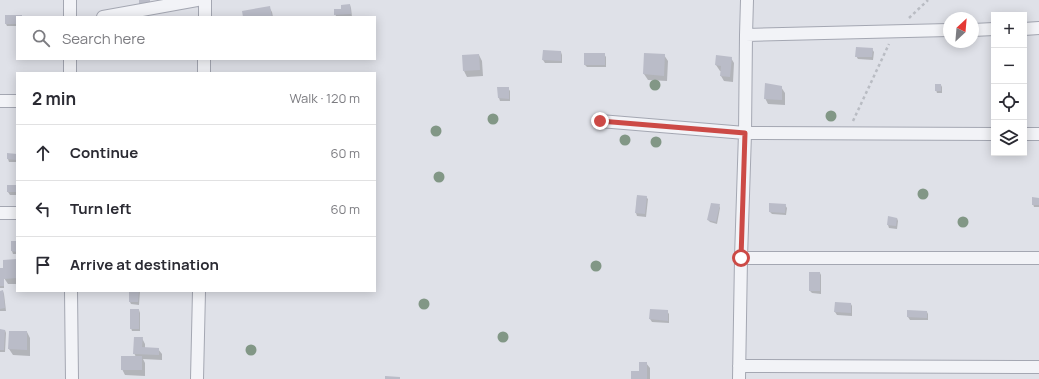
<!DOCTYPE html>
<meta charset="utf-8">
<style>
:root{--surface:#fff;--page:#f7f7f7;--text:#2b2b33;--muted:#7c7c81;--line:#e1e1e2}
body{margin:0;font-family:Manrope,sans-serif;background:var(--page);color:var(--text)}
.controls{position:absolute;right:12px;top:12px;display:grid;overflow:hidden;border-radius:0px;box-shadow:0 2px 10px #0003}
.controls button{width:36px;height:36px;display:grid;place-items:center;padding:0;border:0;border-bottom:1px solid var(--line);background:var(--surface);color:var(--text);font:20px sans-serif}
.compass{position:absolute;left:943px;top:12px;width:36px;height:36px;border-radius:50%;background:var(--surface);box-shadow:0 2px 10px #0003;rotate:26deg}
.stop{position:absolute;width:12px;height:12px;margin:-9px;border:3px solid #cc4a46;border-radius:50%;background:#fff}
.stop.end{background:#cc4a46;border-color:#fff;box-shadow:0 1px 4px #0008}
.list{margin:0;padding:0;list-style:none}
h2{display:flex;justify-content:space-between;align-items:center;height:52px;margin:0;padding:0 16px;font-size:17px}
h2 small{font-size:13px;font-weight:400;color:var(--muted)}
.list li{display:grid;grid-template-columns:26px 1fr auto;gap:12px;align-items:center;box-sizing:border-box;height:56px;padding:0 16px;border-top:1px solid var(--line)}
.list b{display:block;font-size:15px;white-space:nowrap}
.list em{font-size:13px;font-style:normal;color:var(--muted)}
.icon{flex:none;width:22px;height:22px;fill:none;stroke:currentColor;stroke-width:2;stroke-linecap:round;stroke-linejoin:round}
.map{position:relative;flex:none;width:1039px;height:379px;overflow:hidden}
.search{position:absolute;background:var(--surface);box-shadow:0 2px 10px #0003;left:16px;top:16px;width:360px;height:44px;display:flex;align-items:center;gap:10px;box-sizing:border-box;padding:0 14px;border-radius:0px;color:var(--muted);font-size:15px}
.panel{position:absolute;background:var(--surface);box-shadow:0 2px 10px #0003;left:16px;top:72px;width:360px;height:220px;border-radius:0px}
.map>svg:first-child{display:block}
.shadow{fill:#0003}
.building{fill:#babcc8}
.lines{fill:none;stroke-linecap:round;stroke-linejoin:round}
.street-casing{stroke:#a4a7b2;stroke-width:14}
.path{stroke:#b9bcc3;stroke-width:2.5;stroke-dasharray:3 3;stroke-linecap:butt}
.street{stroke:#f2f3f7;stroke-width:12}
.tree{fill:#829786}
.route{stroke:#cc4a46;stroke-width:5}
</style>
<div class="map">
<svg width="1039" height="379" viewBox="0 0 1039 379">
<rect width="100%" height="100%" fill="#dfe1e8"/>
<path class="shadow" d="M350,5L351,8L352,17H336L335,10H342Z
M269,7L272,12L273,17H244Z
M6,16H21L22,17H17V26H7L6,24Z
M872,49L874,52L873,60L858,59L856,56Z
M544,51L561,52L562,55V63H545L543,60Z
M604,54L606,57V67H587L585,65Z
M645,54L664,55L668,61L667,81L648,80L644,74Z
M479,55L482,61L483,76L467,77L464,71Z
M717,57L731,58L734,63L733,82L724,81L721,76V71H720L716,65Z
M941,85L942,87V93H937L936,90Z
M781,87L785,93V105L768,104L765,98Z
M508,88L510,91V101H500L499,98Z
M17,155V162H9L8,159Z
M8,186H17V195H10L8,192Z
M637,196L646,197L648,199L646,217L637,216L636,213Z
M1039,199V207H1034L1033,204Z
M719,205L720,208L717,224L710,222L708,220Z
M785,205L787,208L786,215L772,214L770,212Z
M897,218L898,221L897,229L889,228L888,225Z
M12,242H17V254H13L12,251Z
M17,260V284H8L4,278V288H0V269H4Z
M820,273L821,275V294L812,293L810,291Z
M3,291L4,294L6,311H0V292Z
M130,291H140L139,305L131,304L130,302Z
M836,303L851,304L852,306V316L837,315L835,312Z
M139,310L140,313V331H132L131,328Z
M651,310L667,311L669,314V323L652,322L650,319Z
M927,312L928,314V320H910L908,317Z
M0,330H5L6,333L5,352H0Z
M10,332H27L30,338V356L13,355L9,349Z
M142,338L145,344V348L158,349L162,354V360L143,359L145,363V376L125,375L122,369L136,357L134,353Z
M646,363L650,368V379H632L640,372Z"/>
<path class="building" d="M139,0H150V8L139,7Z
M350,4L351,14L334,15V9H341V5Z
M270,6L272,17H243L242,11Z
M5,15H22V17H17V24H5Z
M856,47L873,48L872,57H855Z
M543,50L561,51V61L542,60Z
M584,53H605V65H584Z
M644,53L665,54L664,76L643,74Z
M479,54L480,70L463,71L462,55Z
M716,55L732,57L730,77L720,76L721,66L715,65Z
M765,83L782,86V100L764,99Z
M935,84H941V91H935Z
M497,87H509V99L498,98Z
M991,90L994,91V101H991Z
M7,153L17,154V160L7,159Z
M7,185H17V192H7Z
M637,195L647,196L645,214L635,213Z
M1032,197L1039,198V205H1032Z
M711,203L720,204L716,222L707,220Z
M769,203L786,204L785,213L769,212Z
M888,216L897,218L896,226L887,225Z
M11,241H17V252L11,251Z
M17,259V278L4,279V286H0V268H3V260Z
M809,272H820V291H809Z
M3,290L5,308L0,309V291Z
M129,291H139L138,302H129Z
M835,302L851,303V313L834,312Z
M130,309H139V329H130Z
M650,309L668,310V321L649,319Z
M907,310L927,311V318L907,317Z
M0,329L5,330L4,350H0Z
M9,331H27V350L8,349Z
M134,337H143L142,347L159,348V355L133,354Z
M121,356H142V370H121Z
M639,362H647V379H631V371H639Z
M385,376L400,377V379H385Z"/>
<g class="lines">
<defs>
<path id="street" d="M70,0V17
M103,17L197,0
M205,17V0
M1024,29L1039,28
M973,30L994,29
M746,35L949,30
M70,59V73
M204,73V59
M0,101H17
M600,121L745,133L994,134
M1024,134H1039
M0,213H17
M741,258H1039
M71,291L72,379
M739,366L1039,367
M197,379L199,291
M739,379L741,258L745,133L746,35L747,0"/>
</defs>
<use href="#street" class="street-casing"/>
<path class="path" d="M909,18L928,0
M853,121L889,44"/>
<use href="#street" class="street"/>
</g>
<g class="tree">
<circle cx="655" cy="85" r="5.5"/>
<circle cx="831" cy="116" r="5.5"/>
<circle cx="493" cy="119" r="5.5"/>
<circle cx="436" cy="131" r="5.5"/>
<circle cx="625" cy="140" r="5.5"/>
<circle cx="656" cy="142" r="5.5"/>
<circle cx="439" cy="177" r="5.5"/>
<circle cx="923" cy="194" r="5.5"/>
<circle cx="963" cy="222" r="5.5"/>
<circle cx="596" cy="266" r="5.5"/>
<circle cx="424" cy="304" r="5.5"/>
<circle cx="503" cy="337" r="5.5"/>
<circle cx="251" cy="350" r="5.5"/>
</g>
<g class="lines">
<path class="route" d="M600,121L745,133L741,258"/>
</g>
</svg>
<div class="controls">
<button>+</button>
<button>−</button>
<button><svg class="icon" aria-label="locate" viewBox="0 0 24 24"><circle cx="12" cy="12" r="6"/><path d="M12 2v4M12 18v4M2 12h4M18 12h4"/></svg></button>
<button><svg class="icon" aria-label="layers" viewBox="0 0 24 24"><path d="M12 4l9 5-9 5-9-5zM3 14l9 5 9-5"/></svg></button>
</div>
<svg class="compass" viewBox="-18 -18 36 36"><path d="M0-13l5 13h-10z" fill="#e53935"/><path d="M0 13l5-13h-10z" fill="#7c7c81"/></svg>
<div class="stop" style="left:741px;top:258px"></div>
<div class="stop end" style="left:600px;top:121px"></div>
<div class="search"><svg class="icon" aria-label="search" viewBox="0 0 24 24"><circle cx="10" cy="10" r="6"/><path d="M15 15l6 6"/></svg>Search here</div>
<section class="panel">
<h2>2 min<small>Walk · 120 m</small></h2>
<ul class="list">
<li><svg class="icon" aria-label="ahead" viewBox="0 0 24 24"><path d="M12 20V5M6 11l6-6 6 6"/></svg><div><b>Continue</b></div><em>60 m</em></li>
<li><svg class="icon" aria-label="left" viewBox="0 0 24 24"><path d="M17 20v-9H6M10 6l-5 5 5 5"/></svg><div><b>Turn left</b></div><em>60 m</em></li>
<li><svg class="icon" aria-label="arrive" viewBox="0 0 24 24"><path d="M6 21V4h12l-3 4 3 4H6"/></svg><div><b>Arrive at destination</b></div></li>
</ul>
</section>
</div>
